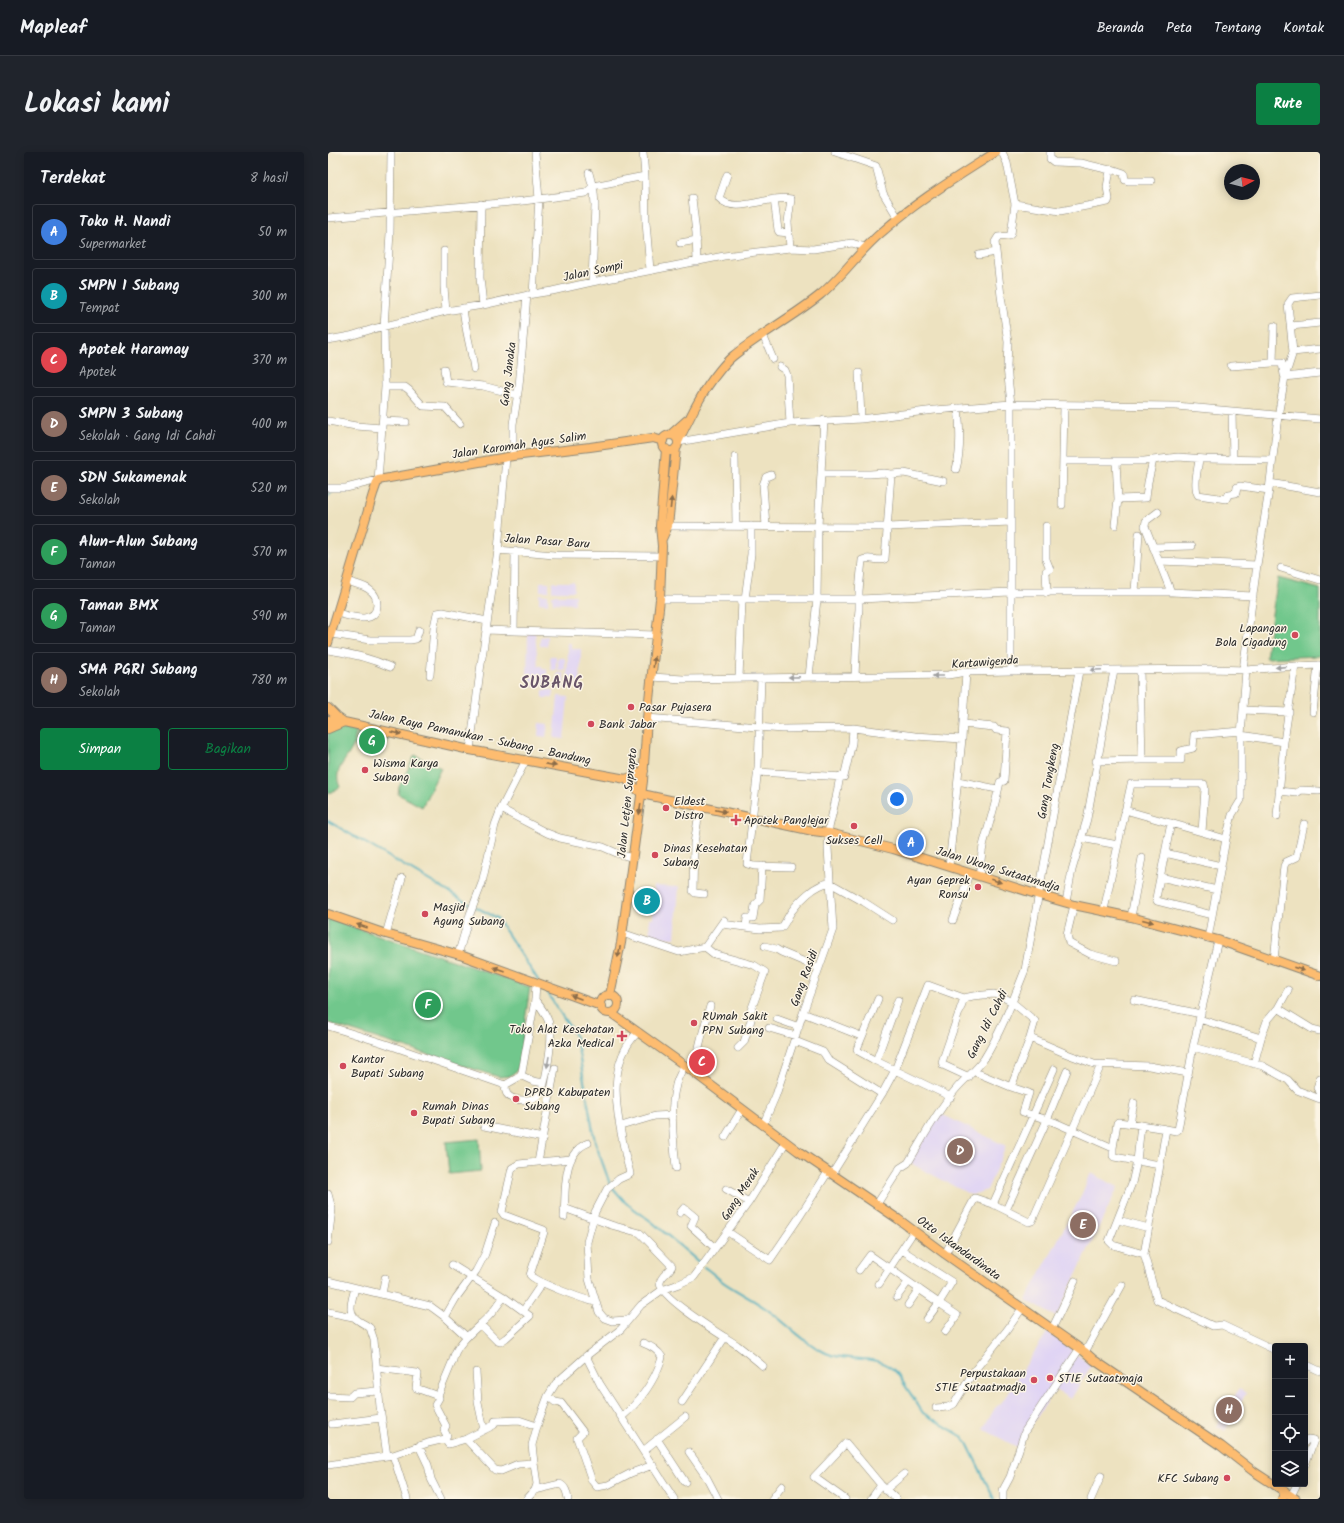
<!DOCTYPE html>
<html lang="id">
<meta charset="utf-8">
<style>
:root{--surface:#171b24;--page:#20242c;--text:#f1f3f6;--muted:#9ea1a6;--line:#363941;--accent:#0b8043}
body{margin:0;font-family:Kalam,sans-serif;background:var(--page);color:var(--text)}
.controls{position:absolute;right:12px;bottom:12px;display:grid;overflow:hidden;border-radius:4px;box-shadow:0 2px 10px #0003}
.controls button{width:36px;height:36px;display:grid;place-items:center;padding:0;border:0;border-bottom:1px solid var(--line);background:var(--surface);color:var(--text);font:20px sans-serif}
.compass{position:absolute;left:896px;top:12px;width:36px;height:36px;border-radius:50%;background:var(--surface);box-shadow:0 2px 10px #0003;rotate:83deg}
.you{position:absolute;left:569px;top:647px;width:14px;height:14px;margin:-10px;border:3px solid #fff;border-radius:50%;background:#1a73e8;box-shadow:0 0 0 6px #1a73e833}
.badge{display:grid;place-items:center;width:26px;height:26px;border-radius:50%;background:var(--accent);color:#fff;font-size:13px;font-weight:700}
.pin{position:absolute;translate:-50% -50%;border:2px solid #fff;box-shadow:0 1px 4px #0006}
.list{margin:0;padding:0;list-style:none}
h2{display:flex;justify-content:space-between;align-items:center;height:52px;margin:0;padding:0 16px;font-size:17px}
h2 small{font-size:13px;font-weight:400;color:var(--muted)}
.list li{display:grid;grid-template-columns:26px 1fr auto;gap:12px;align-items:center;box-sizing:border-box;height:56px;margin:0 8px 8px;padding:0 8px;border:1px solid var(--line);border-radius:4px}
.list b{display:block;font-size:15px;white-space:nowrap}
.list p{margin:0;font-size:13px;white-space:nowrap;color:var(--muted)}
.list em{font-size:13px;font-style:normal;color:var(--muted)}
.actions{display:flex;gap:8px;padding:12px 16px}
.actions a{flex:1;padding:9px 0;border:1px solid var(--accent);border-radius:4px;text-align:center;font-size:14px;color:var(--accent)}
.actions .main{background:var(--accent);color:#fff}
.icon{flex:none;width:22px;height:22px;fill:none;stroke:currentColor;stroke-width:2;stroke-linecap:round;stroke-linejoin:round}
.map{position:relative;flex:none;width:992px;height:1347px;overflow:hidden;border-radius:4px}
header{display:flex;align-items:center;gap:24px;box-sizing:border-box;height:56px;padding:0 20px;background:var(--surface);border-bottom:1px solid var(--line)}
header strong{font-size:19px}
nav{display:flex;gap:22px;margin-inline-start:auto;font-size:14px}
.intro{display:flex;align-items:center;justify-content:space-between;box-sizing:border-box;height:96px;padding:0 24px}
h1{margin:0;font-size:28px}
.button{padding:10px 18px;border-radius:4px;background:var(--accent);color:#fff;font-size:14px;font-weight:700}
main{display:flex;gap:24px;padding:0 24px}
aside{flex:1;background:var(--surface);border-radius:4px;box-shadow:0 2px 10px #0003}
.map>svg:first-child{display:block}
.built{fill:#e0d4f4}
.green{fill:#71c78c;stroke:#4e795c}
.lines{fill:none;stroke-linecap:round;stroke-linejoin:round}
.stream{stroke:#3ca9bb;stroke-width:2}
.minor-casing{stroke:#8c8676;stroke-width:8}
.major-casing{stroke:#8c8676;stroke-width:10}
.minor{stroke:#fff;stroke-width:7}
.major{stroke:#fdbc70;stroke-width:8}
.oneway{fill:#8a6c4a}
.oneway2{fill:#a0a0a0}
.poi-dot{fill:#d1495b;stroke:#fcf5e5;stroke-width:1.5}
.labels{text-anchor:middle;stroke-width:3;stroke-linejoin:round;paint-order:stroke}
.street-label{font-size:12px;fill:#2b2b2b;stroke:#fcf5e5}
.poi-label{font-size:12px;fill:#2b2b2b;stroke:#fcf5e5;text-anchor:start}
.district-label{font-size:16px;font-weight:bold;letter-spacing:1px;fill:#6a566a;stroke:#fcf5e5}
</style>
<header>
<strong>Mapleaf</strong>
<nav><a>Beranda</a><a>Peta</a><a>Tentang</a><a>Kontak</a></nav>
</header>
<div class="intro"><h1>Lokasi kami</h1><a class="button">Rute</a></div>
<main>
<aside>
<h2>Terdekat<small>8 hasil</small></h2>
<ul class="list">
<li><span class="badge" style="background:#3f7fe0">A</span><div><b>Toko H. Nandi</b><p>Supermarket</p></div><em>50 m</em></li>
<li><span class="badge" style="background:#0f9aa8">B</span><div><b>SMPN 1 Subang</b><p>Tempat</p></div><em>300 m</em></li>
<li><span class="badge" style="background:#e0444e">C</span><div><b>Apotek Haramay</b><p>Apotek</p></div><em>370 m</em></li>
<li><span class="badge" style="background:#8d6e63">D</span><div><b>SMPN 3 Subang</b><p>Sekolah · Gang Idi Cahdi</p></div><em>400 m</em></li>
<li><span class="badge" style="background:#8d6e63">E</span><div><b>SDN Sukamenak</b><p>Sekolah</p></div><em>520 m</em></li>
<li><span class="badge" style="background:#2e9e5b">F</span><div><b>Alun-Alun Subang</b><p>Taman</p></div><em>570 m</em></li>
<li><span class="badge" style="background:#2e9e5b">G</span><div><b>Taman BMX</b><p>Taman</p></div><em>590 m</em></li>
<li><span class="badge" style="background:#8d6e63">H</span><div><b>SMA PGRI Subang</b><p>Sekolah</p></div><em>780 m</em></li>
</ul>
<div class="actions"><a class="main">Simpan</a><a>Bagikan</a></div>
</aside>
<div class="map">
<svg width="992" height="1347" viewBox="0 0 992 1347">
<rect width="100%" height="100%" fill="#fcf5e5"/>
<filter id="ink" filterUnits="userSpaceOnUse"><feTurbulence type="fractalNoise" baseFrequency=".025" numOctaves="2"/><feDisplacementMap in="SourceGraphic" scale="8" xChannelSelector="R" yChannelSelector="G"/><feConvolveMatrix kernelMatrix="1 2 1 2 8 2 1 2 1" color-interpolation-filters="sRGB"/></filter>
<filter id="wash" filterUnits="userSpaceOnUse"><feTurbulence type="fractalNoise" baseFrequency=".012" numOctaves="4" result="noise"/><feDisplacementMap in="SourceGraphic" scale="16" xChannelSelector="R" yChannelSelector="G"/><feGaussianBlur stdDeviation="0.9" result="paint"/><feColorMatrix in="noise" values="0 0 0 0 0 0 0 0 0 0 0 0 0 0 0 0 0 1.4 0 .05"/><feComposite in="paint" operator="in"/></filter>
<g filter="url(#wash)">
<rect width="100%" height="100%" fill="#ede2c0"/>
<path class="built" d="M212,430H221V439H212Z
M224,430H246V439H224Z
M211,442L220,443V452L211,451Z
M224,443H247V452L225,451Z
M200,480H207L210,514H214V517H219V533L203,535L201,524H199Z
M219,484V494H212V485Z
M239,491H243V497H253L252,535H239L240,497H239Z
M222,504H228V518H223Z
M230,506H237V519H230Z
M229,521H236V537H229Z
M215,538H225V546H215Z
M230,544L240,545L236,587L226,586Z
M211,571L220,572L218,585L210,584Z
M326,734L351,735L347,786L322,785L321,766H325Z
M611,961L678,994L659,1038L643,1043L582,1011Z
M763,1021L790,1035L728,1165L698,1148L752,1046Z
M720,1179L763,1214L743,1247L727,1238L689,1295L655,1277L667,1256L674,1250Z
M911,1237L918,1241L897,1279L888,1274L892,1267L890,1265L899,1250L902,1251Z"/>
<path class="green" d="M950,426L992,437V504L938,506L944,462Z
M16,573L29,576C27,582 27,589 25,594C19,609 4,617 12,635L0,642V581Z
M31,575L62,582L54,601L47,603L27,595Z
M87,603L113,616L94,655L70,642L71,635Z
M0,766L202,835L190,917L182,924L171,925L0,871Z
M151,987L153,1019L121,1022L118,990Z"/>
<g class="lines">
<path class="stream" d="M0,344L6,338
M0,669L136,749L169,766L210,828
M216,836L248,885L267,990L282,1032
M284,1035L298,1051L324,1070L373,1112
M376,1115C384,1120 390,1127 398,1132C413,1142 430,1150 444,1161C462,1175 477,1191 498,1201C523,1212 547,1199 569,1221L595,1261L635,1285L640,1293L666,1347"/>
</g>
</g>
<g filter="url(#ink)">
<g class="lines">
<defs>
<path id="minor" d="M315,0L317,24
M507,0L548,14L555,41L570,66
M674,0L679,11L687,52L683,82L681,84L670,85L667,90L673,144L680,190L679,215L683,252V519
M722,0V7L726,10L753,11L782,18
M261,21L266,40L267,53L264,130
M399,23L391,46C407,64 442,42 463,47L460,70L462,96
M364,46L368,81L369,110
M446,47L450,78L451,80L461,81
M153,52L152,126L155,153
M687,52L732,59L780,50L781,47L779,35L782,18L784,17L796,21L797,28L800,29H823
M0,66L195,49L258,41L265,34L317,24L318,70L322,118
M352,91L369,88
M116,99V135L118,159
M651,103L668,100
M205,142L211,47L207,0
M135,156C137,177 143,196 146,217
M946,174L945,211H954L956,223
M963,174L992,171
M435,183L445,207
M0,188L22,184L45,177L118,159L155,153L205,142L224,139L264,130L396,104L462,96L485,97L524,91L537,95
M965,200L992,197
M903,214L945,211
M452,215L457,218L459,223L462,271
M116,217L118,230L155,234L189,243
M531,221L533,267
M957,225L965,200L960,152L964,146L992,143
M57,235H77L81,238L95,254L117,255L132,272
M904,259L905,308
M0,269L28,274L54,276
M55,269L78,270
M350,290L462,271L533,267L607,258L683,252L848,254L992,267
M185,304V272L191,234L199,143
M407,305L408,374
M178,306L170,398L226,403L333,404
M871,307C870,317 865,333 870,343L898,347L901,342L908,341L909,335L912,334L941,338
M736,309H816L850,305L878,307L944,308
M628,317C633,300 632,275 630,256
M493,322H542L556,321L563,322L576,321L615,329
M942,331L992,340
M0,336H18L50,328L57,235L56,175L62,81L63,0
M790,347L818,346L820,330L825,308
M734,353L736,254
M830,360L818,369L817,374L843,440
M787,373L790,347L788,309
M336,374L560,375L683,370
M438,374L435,333L438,325L443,323
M718,374V407L722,417L718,419L719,441
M825,395L864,394
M187,399L186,479L329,483
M831,409L929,413
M953,416L992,428
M807,440L811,382
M332,447H532L682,440H843L925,444
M417,447L423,402V374
M9,461C21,464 48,474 49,453C49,448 47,442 43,439C37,433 27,432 19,429
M158,478L186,479
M3,482L42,488H82L88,487L91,478
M0,498C22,501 42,506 62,515
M812,518L814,608H853V599L865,596L866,583L913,579
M915,518L929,413L941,338L950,264L957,225L992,221
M102,523L106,475L109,461L115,460L159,469
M527,524L529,480L531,457V439L534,408C541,404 550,410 557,407L563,322
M324,525L355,527L620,523L638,520L683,519L883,517L918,518L967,514L992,513
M481,525L489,447L490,374L496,268
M411,526L414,447
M433,526L430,616L419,712L426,714L463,715
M915,558L961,560
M985,560L990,513
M319,566L455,577L525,576L587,584L634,587
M635,572L666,575L668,578L679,579L676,629L672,630C668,650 662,670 656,690C653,701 653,713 651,724
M913,583L956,590
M142,598L152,519L170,398
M768,609L814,608
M429,620L516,625L524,591L525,576
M630,629L669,637
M951,639L969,641L973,638L991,639
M372,655L366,691L365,739L367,741L376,742
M173,657L198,608
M797,658L898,687
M949,664L956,590L967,514
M843,671L828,746L829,749L884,763
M500,680L508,646L512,624
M753,686L790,693
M837,701L893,714
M621,714L634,587L638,520
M832,725L889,738
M738,750L744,718L759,667L786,518
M746,753L739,782L741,791L762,802L788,809
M776,758L803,632H876L877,637L874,680
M803,765L814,706
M625,768L636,738L641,721
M394,772L432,777L453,776C457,772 459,766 463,760C470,750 488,731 502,731L536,750L564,768
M418,775L419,766H425L427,753L432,748L434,714
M294,781L351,800L377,795L396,768
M58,782L74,726
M880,786L898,687L904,663L913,648V583L918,518
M437,794L448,797L453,800L491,816
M377,795L386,802L426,813L437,820L422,861L423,868L416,890L410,896
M130,803L142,762L154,731L167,673L173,657L219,681L232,686L275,695L291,702L305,706
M946,808L956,714L958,710L969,705L976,672
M636,846L614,910L615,913L641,925
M570,848L548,909L623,945
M806,848L873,862
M950,856L960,838
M475,861L533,884
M449,867L471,875
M871,867L933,886L926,912
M0,874L55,891L177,933L191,925L194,920L207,848L208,831
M441,876L468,884
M933,886L939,869L950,856L984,877L992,879
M467,889L495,900L500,908L554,942
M865,895L935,914L960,928L969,938L992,947
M548,909L530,899L529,897L550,847
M227,916L210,1010L191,1012L184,1016L174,1060L176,1063L216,1078V1080L202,1123C207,1130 257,1148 268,1150
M365,920L373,887L382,854
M647,920L683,935L701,941L695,960L726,970L785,996
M192,923L205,929L216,931
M992,926L989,936L992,940
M177,933C177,936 177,939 179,942C185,950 205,950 212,942C218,932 225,886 222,875C220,865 214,856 207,848
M683,935L702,886
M802,971L806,951
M435,973L448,943L475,861L505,777L500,696L501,681
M813,973L838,977
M156,974L215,986
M293,974L327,964L345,963
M397,985L414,957
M210,1010L243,1007
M832,1013L838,977L848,979L850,978L865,895L890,788
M348,1016C346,991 341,958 348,933C349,926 354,920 356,913
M504,1022L554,942L567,918L600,833L636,846L645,844L666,842L675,845L684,850L707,869L702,886L739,902L766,912L821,914L860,921
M398,1037L421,1050
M0,1042L4,1057L0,1090
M549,1052L572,1016L580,1011C595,986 609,959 628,937C637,926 648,919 656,907C673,880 685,848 697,818L751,519
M665,1052L726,917
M236,1056L283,1073L312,1081L344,1114C342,1120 332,1124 332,1131C331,1145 395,1184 409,1193C418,1200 427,1207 435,1214
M678,1058L719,968L739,919
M352,1061L356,1056L367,1065L363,1074L387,1096
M236,1065C238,1041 233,1001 260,991
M790,1068L821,1076
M400,1080L442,1108L470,1067L500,1020
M617,1102L647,1046L665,1052L701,1070L704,1069L773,913
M816,1102L785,1093L781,1089L804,1031L809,1009L813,973L790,970L789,971L785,996V1004L786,1005L832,1013L816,1102L829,1148L885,1174L894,1173L947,1198
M124,1113L176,1145L202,1164L178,1186L172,1190L169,1189L152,1172
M531,1118L542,1103L611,1151L624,1130L574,1098
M0,1129L102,1154L117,1165L139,1185
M551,1132L586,1079
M27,1136C24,1148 18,1162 31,1169C35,1172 39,1173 42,1176L46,1188L52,1255L59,1304
M54,1142L57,1126
M569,1145L580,1130
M580,1153L591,1137
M195,1159L214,1131
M0,1160L25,1165
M117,1165L128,1146L148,1119L157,1102L167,1071
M599,1167L611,1151L629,1163L617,1180
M299,1168L284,1169L276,1166L271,1160L261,1127L259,1090L267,1060L279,1037L291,1027L302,1022C301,1015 298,1008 297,1001C289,960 277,913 310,880
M724,1177L747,1129
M757,1200L794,1133
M258,1204L272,1232L346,1347
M977,1212L992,1219
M48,1216L89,1221L90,1222L88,1236L110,1244
M148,1220L150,1250L156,1278
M0,1244L22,1245L26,1241L50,1239
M220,1244L227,1250L233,1251L255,1280L249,1286L264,1329L269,1335L280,1333L303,1321L325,1313
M354,1250L397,1185
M608,1256L620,1255L626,1252L646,1219L679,1178L695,1155
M294,1265C312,1249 325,1232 333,1209L334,1205C330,1198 323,1194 315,1191
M4,1272L53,1266
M117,1287L119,1284L116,1278L118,1274L107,1253L111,1246L110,1244L125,1208C127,1192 149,1176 160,1165C166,1159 171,1151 176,1145
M138,1287L167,1318L173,1319L190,1312L206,1311
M329,1287L357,1330
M977,1290L980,1287L986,1288L977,1313
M91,1294L100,1313L103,1327L113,1347
M315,1299L357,1265
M361,1300L379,1326L390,1347
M65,1303L79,1347
M0,1313L65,1303L100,1291L117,1287L120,1292H121L138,1287L166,1273L167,1269L191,1268L209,1274
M207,1338L232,1332C238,1335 239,1341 240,1347
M557,1338L576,1322
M963,1344L969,1332
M199,1347L207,1338L209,1332L206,1311L204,1293L211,1268L220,1244L228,1231L258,1204L293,1177L313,1153L334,1138L351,1132L366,1125L421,1050L458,990
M444,1347L454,1334
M517,1347L486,1325L518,1291L553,1333L568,1347
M543,1347L553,1333
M675,1347V1338L682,1325L697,1279L752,1196
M763,1347L773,1324"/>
<path id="major" d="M342,283L359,268
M334 291a8 8 0 1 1 16 0a8 8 0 1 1-16 0Z
M350,290C362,265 373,241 391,219C395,214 400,208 405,204C432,182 465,165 492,143C515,124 531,99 554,80C589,49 629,25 668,0
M334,387L340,374L348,296
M0,491L45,342L50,328L185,304L262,295L325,286L335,289
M0,556L9,565L16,570
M0,568L16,570L142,598L298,627
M0,577L16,570
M298,627L314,642L485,679L501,681L565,697L711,743L746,753L803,765L890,788L992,824
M298,627L316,619
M0,762L58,782L135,804L273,854
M272 852a9 9 0 1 1 18 0a9 9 0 1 1-18 0Z
M282,843L293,791L315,629L319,566L332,447L334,394L332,374L338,297
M283,861L356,913L470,999L570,1067L617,1102L757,1200L766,1208L893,1294L925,1319L968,1347
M954,1347L957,1339"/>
</defs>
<use href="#minor" class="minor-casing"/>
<use href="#major" class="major-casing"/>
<use href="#minor" class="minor"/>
<use href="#major" class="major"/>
</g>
<defs><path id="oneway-solid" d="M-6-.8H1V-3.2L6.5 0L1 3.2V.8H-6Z"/></defs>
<g class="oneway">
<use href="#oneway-solid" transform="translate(343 351) rotate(-84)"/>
<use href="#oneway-solid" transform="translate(326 510) rotate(-83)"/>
<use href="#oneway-solid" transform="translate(68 581) rotate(12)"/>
<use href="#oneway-solid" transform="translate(223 613) rotate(12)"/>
<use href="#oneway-solid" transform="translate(312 657) rotate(98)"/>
<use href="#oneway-solid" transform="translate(393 659) rotate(12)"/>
<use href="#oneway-solid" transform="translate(668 729) rotate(18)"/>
<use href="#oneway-solid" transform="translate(820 769) rotate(15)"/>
<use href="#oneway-solid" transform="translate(34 774) rotate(-161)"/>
<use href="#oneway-solid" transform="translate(291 800) rotate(102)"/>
<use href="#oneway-solid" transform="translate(171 817) rotate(-160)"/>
<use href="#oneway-solid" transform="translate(971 817) rotate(18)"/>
<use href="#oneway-solid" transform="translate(248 845) rotate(-159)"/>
</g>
<g class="oneway2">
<use href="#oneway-solid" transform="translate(953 515) rotate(175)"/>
<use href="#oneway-solid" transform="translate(768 518) rotate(178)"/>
<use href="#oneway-solid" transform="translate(610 524) rotate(180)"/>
<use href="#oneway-solid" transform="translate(466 525) rotate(179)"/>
<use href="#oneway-solid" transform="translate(220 910) rotate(100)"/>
</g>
</g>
<g class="poi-dot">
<circle cx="967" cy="483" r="4"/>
<circle cx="303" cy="555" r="4"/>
<circle cx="263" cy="572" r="4"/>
<circle cx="37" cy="618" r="4"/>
<circle cx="338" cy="656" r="4"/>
<path d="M406 662h4v4h4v4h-4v4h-4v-4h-4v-4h4z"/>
<circle cx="526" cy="674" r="4"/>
<circle cx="327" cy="703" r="4"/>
<circle cx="650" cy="735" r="4"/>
<circle cx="97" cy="762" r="4"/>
<circle cx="366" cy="871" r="4"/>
<path d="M292 878h4v4h4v4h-4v4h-4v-4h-4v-4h4z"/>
<circle cx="15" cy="914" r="4"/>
<circle cx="188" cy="947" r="4"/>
<circle cx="86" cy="961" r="4"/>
<circle cx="722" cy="1226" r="4"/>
<circle cx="706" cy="1228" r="4"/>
<circle cx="899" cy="1326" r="4"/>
</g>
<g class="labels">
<g class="street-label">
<text transform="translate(265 119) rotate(-12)" y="4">Jalan Sompi</text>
<text transform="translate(180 222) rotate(-83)" y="4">Gang Janaka</text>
<text transform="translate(191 293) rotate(-8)" y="4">Jalan Karomah Agus Salim</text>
<text transform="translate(219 389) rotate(4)" y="4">Jalan Pasar Baru</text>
<text transform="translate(657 510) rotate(-4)" y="4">Kartawigenda</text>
<text transform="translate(152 585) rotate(12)" y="4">Jalan Raya Pamanukan - Subang - Bandung</text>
<text transform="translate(720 629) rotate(-80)" y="4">Gang Tongkeng</text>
<text transform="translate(299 651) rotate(-84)" y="4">Jalan Letjen Suprapto</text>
<text transform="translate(670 717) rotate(17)" y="4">Jalan Ukong Sutaatmadja</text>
<text transform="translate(476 826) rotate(-70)" y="4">Gang Rasidi</text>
<text transform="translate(659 872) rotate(-63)" y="4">Gang Idi Cahdi</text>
<text transform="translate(412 1042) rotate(-57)" y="4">Gang Merak</text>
<text transform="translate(631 1096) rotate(36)" y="4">Otto Iskandardinata</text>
</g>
<g class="poi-label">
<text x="959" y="480" text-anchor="end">Lapangan<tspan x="959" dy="14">Bola Cigadung</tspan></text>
<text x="311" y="559">Pasar Pujasera</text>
<text x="271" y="576">Bank Jabar</text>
<text x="45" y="615">Wisma Karya<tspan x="45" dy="14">Subang</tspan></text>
<text x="346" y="653">Eldest<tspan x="346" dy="14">Distro</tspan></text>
<text x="416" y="672">Apotek Panglejar</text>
<text x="526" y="692" text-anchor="middle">Sukses Cell</text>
<text x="335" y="700">Dinas Kesehatan<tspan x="335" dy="14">Subang</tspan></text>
<text x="642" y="732" text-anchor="end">Ayan Geprek<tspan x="642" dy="14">Ronsu'</tspan></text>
<text x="105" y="759">Masjid<tspan x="105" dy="14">Agung Subang</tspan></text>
<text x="374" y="868">RUmah Sakit<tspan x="374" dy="14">PPN Subang</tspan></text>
<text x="286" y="881" text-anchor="end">Toko Alat Kesehatan<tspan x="286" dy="14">Azka Medical</tspan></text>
<text x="23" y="911">Kantor<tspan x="23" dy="14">Bupati Subang</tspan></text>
<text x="196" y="944">DPRD Kabupaten<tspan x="196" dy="14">Subang</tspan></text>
<text x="94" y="958">Rumah Dinas<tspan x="94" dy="14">Bupati Subang</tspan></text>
<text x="698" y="1225" text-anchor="end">Perpustakaan<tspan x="698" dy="14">STIE Sutaatmadja</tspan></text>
<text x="730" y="1230">STIE Sutaatmaja</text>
<text x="891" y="1330" text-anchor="end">KFC Subang</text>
</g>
<g class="district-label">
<text x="224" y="536">SUBANG</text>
</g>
</g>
</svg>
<div class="controls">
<button>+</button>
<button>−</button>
<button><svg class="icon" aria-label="locate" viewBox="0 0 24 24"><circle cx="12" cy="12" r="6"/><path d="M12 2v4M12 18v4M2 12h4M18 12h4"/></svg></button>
<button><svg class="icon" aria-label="layers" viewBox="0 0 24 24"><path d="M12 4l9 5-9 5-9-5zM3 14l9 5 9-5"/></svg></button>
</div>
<svg class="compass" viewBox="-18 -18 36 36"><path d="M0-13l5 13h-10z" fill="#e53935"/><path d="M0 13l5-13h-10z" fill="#9ea1a6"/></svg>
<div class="you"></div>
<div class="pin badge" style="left:583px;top:691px;background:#3f7fe0">A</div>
<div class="pin badge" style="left:319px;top:749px;background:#0f9aa8">B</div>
<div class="pin badge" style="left:374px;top:910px;background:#e0444e">C</div>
<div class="pin badge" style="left:632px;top:999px;background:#8d6e63">D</div>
<div class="pin badge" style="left:755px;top:1073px;background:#8d6e63">E</div>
<div class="pin badge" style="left:100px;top:853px;background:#2e9e5b">F</div>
<div class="pin badge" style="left:44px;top:589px;background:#2e9e5b">G</div>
<div class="pin badge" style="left:901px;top:1258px;background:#8d6e63">H</div>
</div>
</main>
